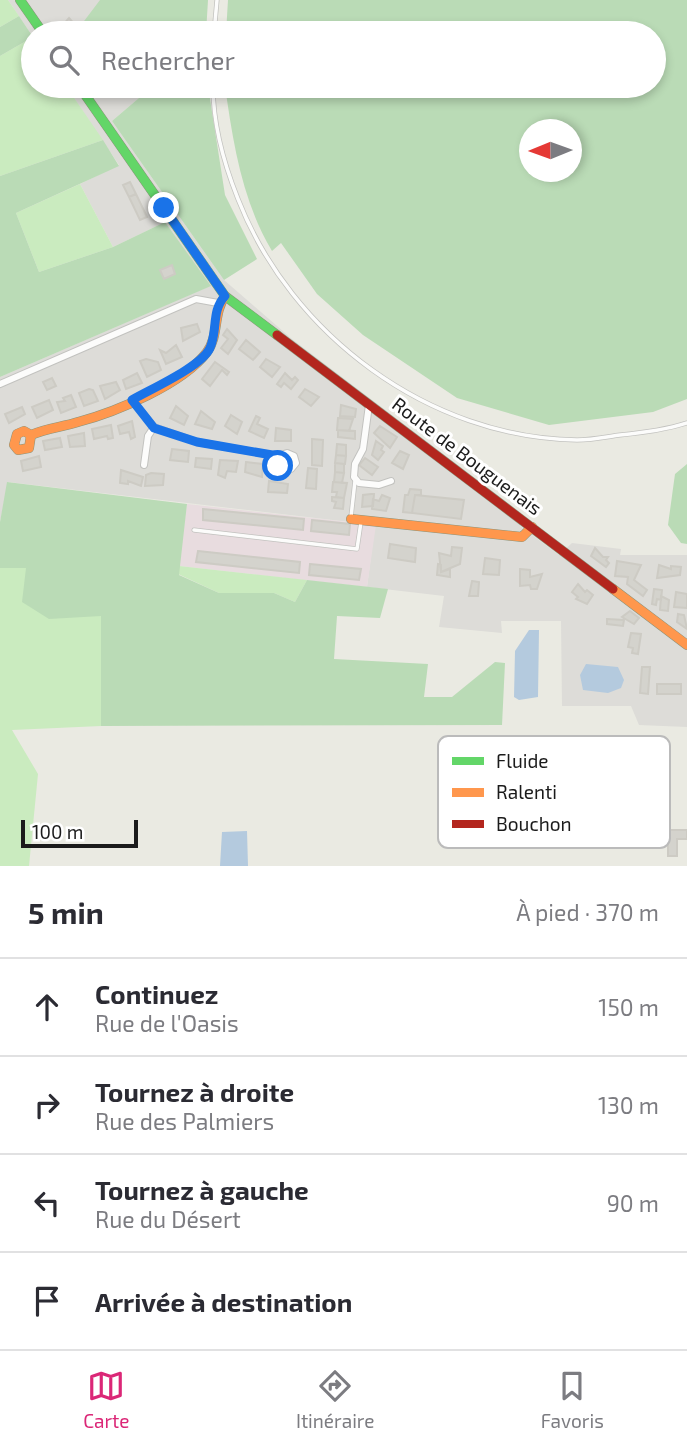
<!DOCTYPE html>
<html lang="fr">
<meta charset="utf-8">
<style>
:root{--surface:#fff;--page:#f2f2f3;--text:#2b2b33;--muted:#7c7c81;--line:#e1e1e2;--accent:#db2777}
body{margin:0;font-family:"Exo 2",sans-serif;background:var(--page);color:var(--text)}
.compass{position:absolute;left:519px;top:119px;width:63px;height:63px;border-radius:50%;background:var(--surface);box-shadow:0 4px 10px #0003;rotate:269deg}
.scale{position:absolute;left:21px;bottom:18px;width:117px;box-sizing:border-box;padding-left:7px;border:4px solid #1b1b1b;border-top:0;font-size:19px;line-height:24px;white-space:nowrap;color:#1b1b1b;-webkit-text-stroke:5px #fff;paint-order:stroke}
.stop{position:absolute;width:21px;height:21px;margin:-16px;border:5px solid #1a73e8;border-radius:50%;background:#fff}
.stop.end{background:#1a73e8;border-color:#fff;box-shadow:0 2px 7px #0008}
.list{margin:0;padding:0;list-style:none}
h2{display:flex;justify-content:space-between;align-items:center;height:91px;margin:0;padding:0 28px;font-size:30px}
h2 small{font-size:23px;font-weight:400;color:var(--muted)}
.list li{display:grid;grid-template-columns:46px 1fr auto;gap:21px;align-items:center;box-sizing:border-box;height:98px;padding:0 28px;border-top:2px solid var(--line)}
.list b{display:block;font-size:26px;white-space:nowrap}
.list p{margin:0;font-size:23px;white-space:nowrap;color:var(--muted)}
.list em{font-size:23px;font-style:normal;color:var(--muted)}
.icon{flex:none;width:38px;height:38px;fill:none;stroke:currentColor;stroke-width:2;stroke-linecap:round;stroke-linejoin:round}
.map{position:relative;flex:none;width:687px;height:866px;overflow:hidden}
.search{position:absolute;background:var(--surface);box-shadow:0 4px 10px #0003;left:21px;right:21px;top:21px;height:77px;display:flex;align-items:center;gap:18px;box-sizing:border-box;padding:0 24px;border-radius:38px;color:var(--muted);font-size:26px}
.sheet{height:483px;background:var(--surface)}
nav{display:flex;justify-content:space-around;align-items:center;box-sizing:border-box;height:98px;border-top:2px solid var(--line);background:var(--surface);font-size:19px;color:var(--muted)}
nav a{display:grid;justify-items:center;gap:4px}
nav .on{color:var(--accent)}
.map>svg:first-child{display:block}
.residential{fill:#dddcd8}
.industrial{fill:#e8dcdf}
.grass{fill:#caebbf}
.forest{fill:#badbb6;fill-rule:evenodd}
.water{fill:#b4cade}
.building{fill:#d4d3cd;stroke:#cdcbc4;stroke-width:2}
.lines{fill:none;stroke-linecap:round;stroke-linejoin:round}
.lane-casing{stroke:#c2c2bf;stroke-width:5}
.street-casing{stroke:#c2c2bf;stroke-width:8}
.fast-casing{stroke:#8b947a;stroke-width:10}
.slow-casing{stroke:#8b947a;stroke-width:10}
.jam-casing{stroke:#8b947a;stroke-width:10}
.lane{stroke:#fcfcfb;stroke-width:3.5}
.street{stroke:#fcfcfb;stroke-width:6}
.fast{stroke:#63d668;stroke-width:9}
.slow{stroke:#ff974d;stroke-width:9}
.jam{stroke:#b3261e;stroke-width:9}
.route{stroke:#1a73e8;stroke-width:9}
.labels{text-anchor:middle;stroke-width:6;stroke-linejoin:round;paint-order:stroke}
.street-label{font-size:19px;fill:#1b1b1b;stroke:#fff}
.key{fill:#fff;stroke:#bbb;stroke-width:2}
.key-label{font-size:19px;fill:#1b1b1b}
</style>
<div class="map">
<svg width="687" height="866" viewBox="0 0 687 866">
<rect width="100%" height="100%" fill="#eaeae2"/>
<path class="residential" d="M8,0H100L101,2L75,33H33V37Z
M66,86H153L112,121L224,280L292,339L521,513L520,526L559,555L572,543L621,549L620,555H687V727L639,725L631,706H562L561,621H501L502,633L439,627L444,596L367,587L375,525L8,482L0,522V377L210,286L165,222L113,247L80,184L119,165Z"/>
<path class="industrial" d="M187,504L376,525L367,587L179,566Z"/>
<path class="grass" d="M0,0H8L19,16L0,27Z
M33,37V86H66L103,140L0,176V56Z
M80,184L113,247L39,272L16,213Z
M179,566L307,580L295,602L274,593H219L178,574Z
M26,567L101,615V726L12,730L38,774L29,866H0V568Z"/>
<path class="forest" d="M100,0H208L206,33H164L160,27L153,33H75Z
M228,0H687V399L653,412L549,425L457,398L363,335L317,294L281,243L272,251C242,201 233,142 225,86H654V33H226ZM530,130H572V172H530Z
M19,16L33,37L0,56V27Z
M153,86H208L225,195L257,259L224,280L112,121Z
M103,140L119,166L16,213L39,272L113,247L165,222L211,286L0,377V176Z
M687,464V544L681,543L668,525L675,474Z
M7,482L187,504L179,575L219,593H274L295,602L307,580L388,589L380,618L337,616L334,659L428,664L424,697H452L495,662L505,663L502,725L101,726V616L49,619L22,602L26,568H0V522Z"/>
<path class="water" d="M529,630H539L538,697L519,700L514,697L515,651Z
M586,664L618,667L624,680L621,688L608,693L583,690L580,675Z
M247,831L248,866H220L222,832Z"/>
<path class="building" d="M69,18L76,26L67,33L62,26Z
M130,182L136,194L129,197L123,185Z
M136,194L147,217L140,220L129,197Z
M172,265L175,274L164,279L160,270Z
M197,324L200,332L183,341L181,328Z
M227,329L237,340L228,354L221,348L228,339L223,335Z
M246,340L260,352L253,360L239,349Z
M176,345L182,357L166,364L160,350L166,353Z
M146,359L158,362L161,370L147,377L140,361Z
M266,359L280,367L272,377L260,367Z
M215,362L229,372L227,375L222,370L210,386L202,379Z
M137,373L142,383L126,389L123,380Z
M285,373L292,380L295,377L298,380L291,389L284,383L281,387L277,384Z
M52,378L56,386L47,390L43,382Z
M116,382L120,390L105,399L100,386Z
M89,389L93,390L98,401L84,406L79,393Z
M305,389L319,397L311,406L299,397Z
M71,395L76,407L61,413L57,402L65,401L63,398Z
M49,400L53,410L37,418L32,407Z
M341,405L356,409L355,417L340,416Z
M176,406L188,416L184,425L170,418Z
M22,407L25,414L9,423L5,414Z
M201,411L215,422L212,429L195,424Z
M231,415L242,422L237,434L225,426Z
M256,416L260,418L257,424L268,429L264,438L249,431Z
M338,418L353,419L349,431L337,430Z
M132,421L135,437L131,439L129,432L120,434L118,426Z
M111,425L113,438L108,439L107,436L94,439L92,429Z
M380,426L397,437L390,448L374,433Z
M276,428L291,430V441H275Z
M338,430L355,431V439L338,437Z
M84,433L85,446L70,447L68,436Z
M60,438L62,447L45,450L43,441Z
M312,439L323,440L322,466L312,465Z
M376,441L383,446L381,450L384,452L378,460L372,455Z
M337,444L346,445V456L336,455Z
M172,449L189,451L188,462L170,460Z
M400,451L409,455L403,469L392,463Z
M336,455L346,456L345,464L335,463Z
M39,456L41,467L23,471L21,461Z
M196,458L212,459L211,469L195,467Z
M365,458L378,467L372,475L359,465Z
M220,460L238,461L236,472L227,471L225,478L218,475Z
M246,462L263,464L262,477L245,472Z
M335,463L344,464V473L335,472Z
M308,468L317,469L316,489L306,488Z
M121,470L143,477L141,486L128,481V484L120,483Z
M335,472L344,473L342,483L334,482Z
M151,473L164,474L163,485L145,486L146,475Z
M269,481L288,484L287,493L268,492Z
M333,482L347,483L344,498L336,497L337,492H332Z
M410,489L421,490V495H415L412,513L403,512L405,495H408Z
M371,494H374L373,506L362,507L363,495Z
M382,495L390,498L386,511L372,509L373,499L379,501Z
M415,495L464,500L461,519L412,513Z
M332,497L344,498L343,509L334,508L336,502L332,501Z
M203,509L304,519L303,530L203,520Z
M312,520L350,524L349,535L311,531Z
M390,544L416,548L415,562L388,558Z
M452,547L462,548L460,564L441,572L439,553L451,556Z
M595,548L603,557H608L606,560L609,563L606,567L591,556Z
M198,551L300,562L299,573L196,562Z
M485,558L500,560L499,575L483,574Z
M617,561L641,565L634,580L647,590L643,596L627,584L628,577L615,576Z
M310,564L361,569L359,580L309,575Z
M438,564L441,565V572L450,569V577L437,575Z
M659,565L671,569V566L681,567L680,575L657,578Z
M520,569L530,570V577L542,574L537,589H531L530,585L520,586Z
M472,581L479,582L478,596H469Z
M578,584L585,592L587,590L593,595L587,604L576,599L578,597L572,592Z
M654,589L662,590L661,600L657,599L656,605L652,604Z
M676,592L687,594V608L674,607Z
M661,596L669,600L668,611L660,610Z
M630,611L639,618L634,624L622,617Z
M678,614L684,615L687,629L677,622Z
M607,619L624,620L623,626L607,624Z
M631,633L641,634L638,654L632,653L633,648L628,647Z
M642,667H650L648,694L640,693Z
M657,684H681V694H657Z
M668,830H687V839H677V856H668Z"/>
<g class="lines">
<defs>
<path id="lane" d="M214,33L217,0
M213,86C213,124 224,164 238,199C291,335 429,438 577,440C591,440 606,437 620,435C643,433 665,430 687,423
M351,517L355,481
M194,530L357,549L361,522"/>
<path id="street" d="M0,384L196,299L218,303
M132,400L154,427L197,442L278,456L287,453L294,456L296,463L291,469L284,471L278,466V456
M369,405L363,449L355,464L354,477L359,483L379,485L391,481
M144,465L148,436L154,427"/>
<path id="fast" d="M20,0L43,33
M79,86L225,296L277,335"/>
<path id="slow" d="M31,435L29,448L18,450L14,445L17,434L24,431L31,435C46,428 63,427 78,422C116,412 183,384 207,352C219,336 213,313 225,296
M351,519L522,537L532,527
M613,589L687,645"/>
<path id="jam" d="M277,335L613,589"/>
</defs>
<use href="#lane" class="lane-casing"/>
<use href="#street" class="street-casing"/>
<use href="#fast" class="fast-casing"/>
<use href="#slow" class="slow-casing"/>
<use href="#jam" class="jam-casing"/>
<use href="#lane" class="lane"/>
<use href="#street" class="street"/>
<use href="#fast" class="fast"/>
<use href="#slow" class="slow"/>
<use href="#jam" class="jam"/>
</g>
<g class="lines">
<path class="route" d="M164,208L225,296C211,311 218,330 210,348C201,367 151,389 132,400L154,428L197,442L278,456V466"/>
</g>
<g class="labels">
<g class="street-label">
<text transform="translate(467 456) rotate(37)" y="7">Route de Bouguenais</text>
</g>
</g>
<rect x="438" y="736" width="232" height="112" rx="10" class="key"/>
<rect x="452" y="757" width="32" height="8" fill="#63d668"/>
<rect x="452" y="788" width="32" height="9" fill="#ff974d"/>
<rect x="452" y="820" width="32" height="8" fill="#b3261e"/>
<g class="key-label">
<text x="496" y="768">Fluide</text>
<text x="496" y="799">Ralenti</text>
<text x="496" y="831">Bouchon</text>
</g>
</svg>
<svg class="compass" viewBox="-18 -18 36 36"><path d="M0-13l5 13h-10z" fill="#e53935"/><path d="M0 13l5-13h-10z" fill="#7c7c81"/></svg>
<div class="scale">100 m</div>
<div class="stop" style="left:278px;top:466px"></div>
<div class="stop end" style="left:164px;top:208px"></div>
<div class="search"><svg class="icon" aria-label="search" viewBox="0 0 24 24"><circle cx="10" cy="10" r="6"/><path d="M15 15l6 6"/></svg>Rechercher</div>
</div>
<section class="sheet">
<h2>5 min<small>À pied · 370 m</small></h2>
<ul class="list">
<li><svg class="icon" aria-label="ahead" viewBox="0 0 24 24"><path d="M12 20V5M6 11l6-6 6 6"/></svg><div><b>Continuez</b><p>Rue de l'Oasis</p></div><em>150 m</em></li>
<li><svg class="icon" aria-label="right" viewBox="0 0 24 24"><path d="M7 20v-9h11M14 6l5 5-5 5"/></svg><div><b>Tournez à droite</b><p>Rue des Palmiers</p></div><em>130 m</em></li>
<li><svg class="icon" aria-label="left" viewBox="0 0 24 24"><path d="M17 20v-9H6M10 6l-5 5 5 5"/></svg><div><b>Tournez à gauche</b><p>Rue du Désert</p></div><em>90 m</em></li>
<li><svg class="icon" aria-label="arrive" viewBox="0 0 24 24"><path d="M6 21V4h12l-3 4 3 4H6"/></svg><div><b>Arrivée à destination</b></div></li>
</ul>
</section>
<nav>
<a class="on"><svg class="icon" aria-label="map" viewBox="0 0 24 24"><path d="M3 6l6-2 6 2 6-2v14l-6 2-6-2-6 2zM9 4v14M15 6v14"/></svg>Carte</a>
<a><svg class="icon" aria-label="directions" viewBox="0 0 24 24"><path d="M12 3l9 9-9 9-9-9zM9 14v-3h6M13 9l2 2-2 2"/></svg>Itinéraire</a>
<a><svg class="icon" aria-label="saved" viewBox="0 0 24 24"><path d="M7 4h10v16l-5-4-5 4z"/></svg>Favoris</a>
</nav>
